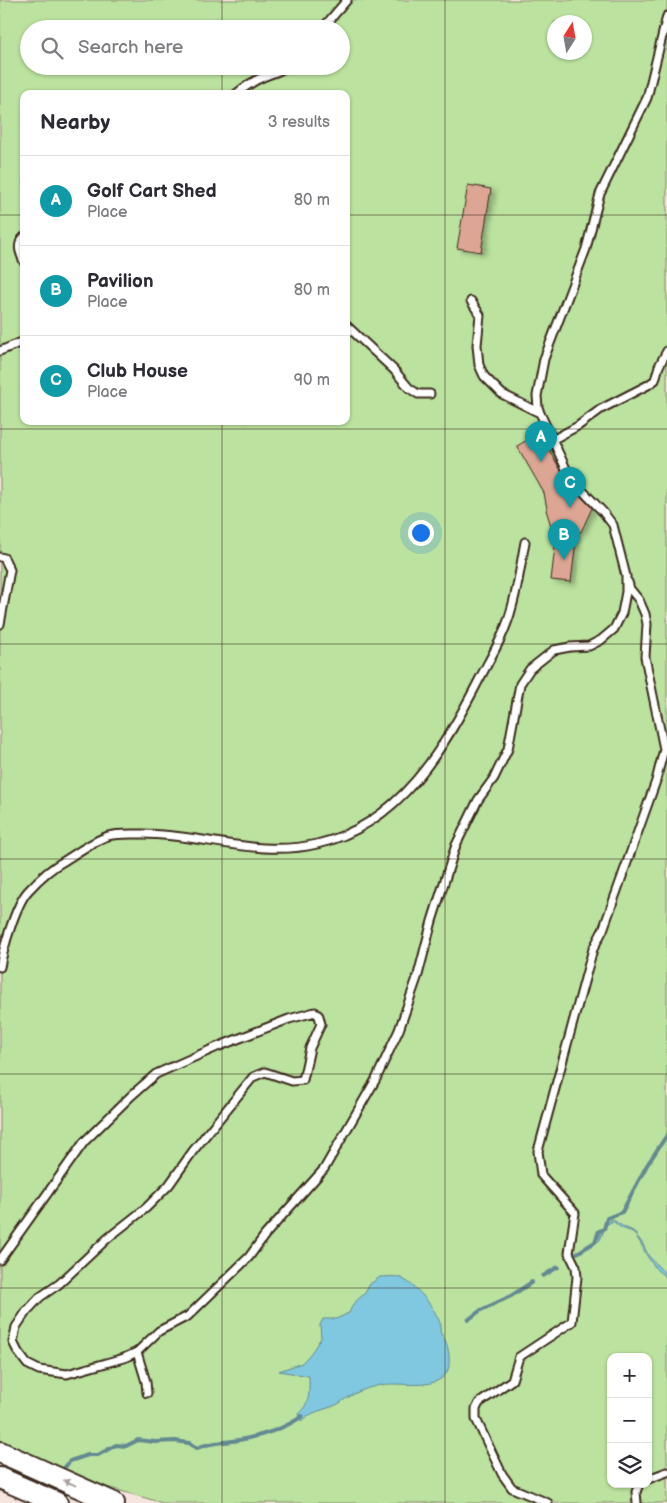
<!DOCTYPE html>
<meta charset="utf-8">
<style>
:root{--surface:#fff;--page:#f2f2f3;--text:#2b2b33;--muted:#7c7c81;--line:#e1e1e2;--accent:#1a73e8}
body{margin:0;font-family:"Balsamiq Sans",sans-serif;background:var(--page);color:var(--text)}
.controls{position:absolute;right:15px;bottom:15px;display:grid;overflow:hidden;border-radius:10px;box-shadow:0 1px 4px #0004}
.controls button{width:45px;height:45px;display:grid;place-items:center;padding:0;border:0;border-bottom:1px solid var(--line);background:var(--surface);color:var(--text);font:25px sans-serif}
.compass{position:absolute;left:547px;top:15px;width:45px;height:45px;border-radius:50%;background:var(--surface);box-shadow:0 1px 4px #0004;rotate:11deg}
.you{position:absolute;left:420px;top:532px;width:18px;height:18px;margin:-12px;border:4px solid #fff;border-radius:50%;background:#1a73e8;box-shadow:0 0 0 8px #1a73e833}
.badge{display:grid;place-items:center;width:32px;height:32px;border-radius:50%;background:var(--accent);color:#fff;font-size:16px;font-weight:700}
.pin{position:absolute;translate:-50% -41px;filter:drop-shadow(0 1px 2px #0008)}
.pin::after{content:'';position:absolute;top:26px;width:18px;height:15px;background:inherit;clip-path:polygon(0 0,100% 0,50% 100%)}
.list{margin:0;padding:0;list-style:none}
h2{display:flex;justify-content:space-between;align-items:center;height:65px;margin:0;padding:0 20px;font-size:21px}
h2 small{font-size:16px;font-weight:400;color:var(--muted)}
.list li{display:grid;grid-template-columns:32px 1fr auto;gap:15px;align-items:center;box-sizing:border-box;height:90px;padding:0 20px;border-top:1px solid var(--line)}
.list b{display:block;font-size:19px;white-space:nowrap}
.list p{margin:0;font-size:16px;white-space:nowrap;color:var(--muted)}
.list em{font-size:16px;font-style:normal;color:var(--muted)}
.icon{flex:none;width:28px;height:28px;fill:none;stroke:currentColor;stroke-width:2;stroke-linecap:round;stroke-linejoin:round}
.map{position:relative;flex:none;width:667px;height:1503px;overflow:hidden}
.search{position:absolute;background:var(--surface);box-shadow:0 1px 4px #0004;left:20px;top:20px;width:330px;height:55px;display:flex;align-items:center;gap:12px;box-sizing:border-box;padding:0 18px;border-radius:28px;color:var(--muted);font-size:19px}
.panel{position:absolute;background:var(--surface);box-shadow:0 1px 4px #0004;left:20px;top:90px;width:330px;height:335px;border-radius:10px}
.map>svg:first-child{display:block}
.green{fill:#bbe29e;stroke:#7b865e;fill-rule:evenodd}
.water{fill:#80c8e0;stroke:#648992}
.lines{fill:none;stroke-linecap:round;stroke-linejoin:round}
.stream{stroke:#648992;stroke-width:4}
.building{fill:#dda694;stroke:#3b2a1e;filter:url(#shadow)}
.lane-casing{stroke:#3b2a1e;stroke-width:11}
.secondary-casing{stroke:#3b2a1e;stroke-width:24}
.lane{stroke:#fff;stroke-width:7}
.secondary{stroke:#fff;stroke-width:20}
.oneway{fill:#a79f9a}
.grid{fill:none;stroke:#3b2a1e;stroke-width:1;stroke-opacity:0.55}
</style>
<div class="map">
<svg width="667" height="1503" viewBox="0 0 667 1503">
<defs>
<filter id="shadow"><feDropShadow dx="4.5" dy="2.5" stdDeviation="2.5" flood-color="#0004"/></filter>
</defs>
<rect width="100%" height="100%" fill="#f5e4df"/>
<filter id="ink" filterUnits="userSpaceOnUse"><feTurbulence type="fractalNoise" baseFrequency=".02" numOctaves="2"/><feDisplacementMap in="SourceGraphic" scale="10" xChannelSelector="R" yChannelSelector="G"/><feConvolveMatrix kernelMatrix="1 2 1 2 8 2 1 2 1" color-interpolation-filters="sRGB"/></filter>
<g filter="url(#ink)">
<path class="green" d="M0,0H667V1503H163L107,1487L0,1441ZM554,22H584V52H554ZM29,29H341V66H29ZM24,94H346V421H24ZM611,1357H648V1484H611Z"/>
<path class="water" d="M612,1219L622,1226L633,1231L643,1244L648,1255L667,1276V1278L657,1270L647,1256L641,1244L633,1232L621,1228L613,1221L606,1225L600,1240L579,1253L599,1238L605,1224Z
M380,1277C387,1277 397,1275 403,1279C420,1289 434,1307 441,1325C438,1333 443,1335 446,1342C449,1350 451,1365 447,1372C436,1392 399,1381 381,1385C370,1387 358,1391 349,1397C344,1399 341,1403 336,1405C325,1410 309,1412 301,1421L298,1414C311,1403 309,1393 309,1376L279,1371L302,1363L311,1353L321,1338L320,1325L323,1319H336L349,1313L353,1304L365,1293L370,1284Z"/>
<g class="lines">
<path class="stream" d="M577,1253L595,1242L599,1231L604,1229L607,1218L622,1212L647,1165L667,1135
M543,1276L558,1267
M468,1320L481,1310L511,1296L532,1282
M60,1473L70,1461L88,1455H98L116,1445L126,1446L138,1440L155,1442L175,1441L189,1443L197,1448C213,1441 223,1443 239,1440C258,1437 287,1428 302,1416"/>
</g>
<path class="building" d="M468,185L491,189L481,252L457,248Z
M539,433L569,484L592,508L581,532H577L571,582L551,580L557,530L552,529L546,510L547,509L544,493L517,446Z"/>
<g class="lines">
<defs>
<path id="lane" d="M322,29L347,0
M236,94C246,86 256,79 268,75C275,72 281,71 287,66
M24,237C16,245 20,253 24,262
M346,325L394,370L409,388L418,394H430
M0,351L24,341
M540,413L538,407L537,396L544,359L586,249L600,194L647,98L667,16
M552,440L578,426L601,409L648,385L655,380L659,366L667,351
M0,557L4,558L10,570L0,624
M0,967C3,949 16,904 28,891C38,880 51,868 64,861C77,853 93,841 108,836C118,833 132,834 143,834C201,834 259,858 317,844C400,825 444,748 480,678C492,655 506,632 512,607C518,586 521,563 525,542
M0,1260L84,1142L132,1095L156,1074L217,1047L289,1019L315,1012L319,1016L321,1024L310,1048L303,1080L292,1081L265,1072L253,1077L193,1151L169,1185L146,1208L108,1238L59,1284L40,1297L26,1312L16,1327L13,1342L18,1352L27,1364L39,1370L67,1374L124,1358L137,1352L146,1382L147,1393
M137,1352L159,1331L188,1316L249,1257L265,1235L324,1169L376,1079L399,1030L418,975L432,921L456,845L478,800L494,778L508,749L520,684L530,669L554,650L570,647L589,646L601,640L614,629L622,613L626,592V576L613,525L603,512L580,488L568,473L540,413L502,394L484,376L479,365L477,345L480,315L471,301
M648,1479L667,1472
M548,1503L512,1488L502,1474L476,1419V1409L479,1403L512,1380L519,1357L572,1322L577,1277L576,1267L569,1253L575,1213L541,1175L538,1151L593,949L603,930L656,781L664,749L645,657L647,624L645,614L639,600L630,589L628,582
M637,1503L636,1492L639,1484"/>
<path id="secondary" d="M0,1452L114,1503
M0,1478L57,1503"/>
</defs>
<use href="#lane" class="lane-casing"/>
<use href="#secondary" class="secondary-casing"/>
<use href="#lane" class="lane"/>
<use href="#secondary" class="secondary"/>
</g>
<defs><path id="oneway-solid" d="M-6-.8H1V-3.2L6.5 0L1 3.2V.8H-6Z" transform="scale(1.25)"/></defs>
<use class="oneway" href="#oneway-solid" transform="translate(70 1483) rotate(-156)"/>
</g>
<path class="grid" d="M222,0V29M445,0V1503M222,66V94M0,215H24M346,215H667M222,421V1503M0,429H667M0,644H667M0,859H667M0,1074H667M0,1288H667"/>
</svg>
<div class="controls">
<button>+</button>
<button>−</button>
<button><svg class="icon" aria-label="layers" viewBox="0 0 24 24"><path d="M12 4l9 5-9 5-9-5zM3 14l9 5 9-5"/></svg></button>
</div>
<svg class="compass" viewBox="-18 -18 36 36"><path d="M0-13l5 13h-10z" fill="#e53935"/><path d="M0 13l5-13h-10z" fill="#7c7c81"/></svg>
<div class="you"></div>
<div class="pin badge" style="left:541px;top:462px;background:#0f9aa8">A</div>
<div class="pin badge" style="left:564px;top:560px;background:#0f9aa8">B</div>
<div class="pin badge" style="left:570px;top:508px;background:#0f9aa8">C</div>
<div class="search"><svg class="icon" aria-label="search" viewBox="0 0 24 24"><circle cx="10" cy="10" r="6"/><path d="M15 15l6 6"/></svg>Search here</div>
<section class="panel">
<h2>Nearby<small>3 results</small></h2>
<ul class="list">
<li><span class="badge" style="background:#0f9aa8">A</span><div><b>Golf Cart Shed</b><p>Place</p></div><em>80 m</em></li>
<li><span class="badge" style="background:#0f9aa8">B</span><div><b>Pavilion</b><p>Place</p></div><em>80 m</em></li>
<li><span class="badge" style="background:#0f9aa8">C</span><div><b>Club House</b><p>Place</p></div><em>90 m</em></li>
</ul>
</section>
</div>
